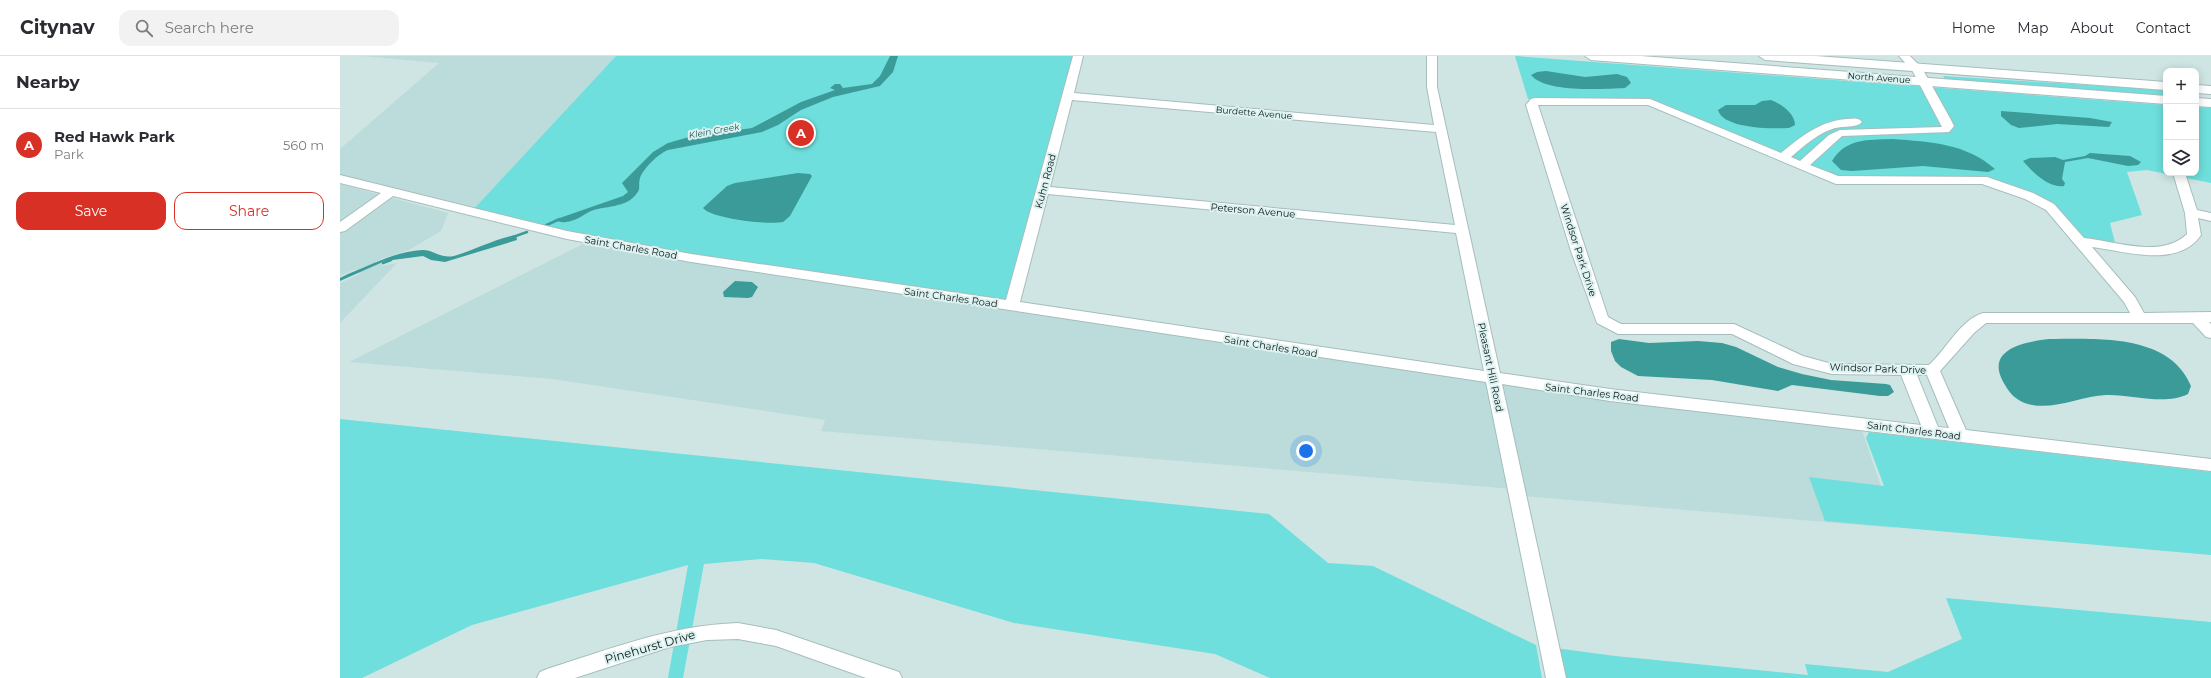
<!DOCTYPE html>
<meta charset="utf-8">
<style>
:root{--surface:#fff;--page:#f2f2f3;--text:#2b2b33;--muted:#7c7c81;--line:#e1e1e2;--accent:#d93025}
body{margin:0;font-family:Montserrat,sans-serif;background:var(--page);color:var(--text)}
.controls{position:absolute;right:12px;top:12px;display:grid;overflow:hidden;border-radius:8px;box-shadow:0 2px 10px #0003}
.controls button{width:36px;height:36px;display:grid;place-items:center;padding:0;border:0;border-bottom:1px solid var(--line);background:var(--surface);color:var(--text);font:20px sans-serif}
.you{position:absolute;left:966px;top:395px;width:14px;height:14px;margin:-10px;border:3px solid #fff;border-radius:50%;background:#1a73e8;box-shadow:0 0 0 6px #1a73e833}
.badge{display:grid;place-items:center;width:26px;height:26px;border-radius:50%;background:var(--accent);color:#fff;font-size:13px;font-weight:700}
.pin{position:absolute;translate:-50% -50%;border:2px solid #fff;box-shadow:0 1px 4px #0006}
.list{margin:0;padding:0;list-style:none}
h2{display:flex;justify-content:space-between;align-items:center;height:52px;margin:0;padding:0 16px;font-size:17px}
h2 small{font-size:13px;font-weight:400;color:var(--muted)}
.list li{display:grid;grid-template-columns:26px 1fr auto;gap:12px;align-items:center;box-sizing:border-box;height:72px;padding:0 16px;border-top:1px solid var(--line)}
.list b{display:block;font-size:15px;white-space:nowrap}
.list p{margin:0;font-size:13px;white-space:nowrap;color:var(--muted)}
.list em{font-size:13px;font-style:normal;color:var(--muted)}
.actions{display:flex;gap:8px;padding:12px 16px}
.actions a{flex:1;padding:9px 0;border:1px solid var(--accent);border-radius:12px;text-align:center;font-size:14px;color:var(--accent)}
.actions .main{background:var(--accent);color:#fff}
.icon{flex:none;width:22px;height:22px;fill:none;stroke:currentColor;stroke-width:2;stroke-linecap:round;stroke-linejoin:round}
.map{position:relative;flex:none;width:1871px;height:622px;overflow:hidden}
header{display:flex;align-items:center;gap:24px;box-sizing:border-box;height:56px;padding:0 20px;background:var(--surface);border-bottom:1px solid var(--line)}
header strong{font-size:19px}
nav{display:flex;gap:22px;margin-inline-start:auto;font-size:14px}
.search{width:280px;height:36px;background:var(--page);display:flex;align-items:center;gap:10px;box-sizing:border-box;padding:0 14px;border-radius:12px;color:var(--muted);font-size:15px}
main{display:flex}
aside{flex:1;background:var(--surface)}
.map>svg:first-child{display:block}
.built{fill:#bbdcdb}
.green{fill:#6edfdc}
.water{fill:#3b9b99}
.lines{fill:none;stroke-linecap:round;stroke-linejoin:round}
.stream{stroke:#3b9b99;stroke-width:2.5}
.minor-casing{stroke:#a7bdbc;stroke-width:2}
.major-casing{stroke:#a7bdbc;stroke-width:2}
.minor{fill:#fff;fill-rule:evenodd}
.major{fill:#fff;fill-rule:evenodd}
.labels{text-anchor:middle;stroke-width:4;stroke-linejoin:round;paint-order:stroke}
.far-street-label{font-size:9px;fill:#0f1717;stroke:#dbf2f1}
.far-water-label{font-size:9px;font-style:italic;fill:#1d5452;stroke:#dbf2f1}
.street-label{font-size:10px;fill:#0f1717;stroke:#dbf2f1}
.near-street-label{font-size:12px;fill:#0f1717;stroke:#dbf2f1}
</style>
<header>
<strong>Citynav</strong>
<div class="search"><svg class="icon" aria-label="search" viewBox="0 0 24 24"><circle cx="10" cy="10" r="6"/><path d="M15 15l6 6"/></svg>Search here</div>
<nav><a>Home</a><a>Map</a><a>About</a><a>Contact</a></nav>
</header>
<main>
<aside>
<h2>Nearby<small></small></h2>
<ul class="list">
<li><span class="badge">A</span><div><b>Red Hawk Park</b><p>Park</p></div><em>560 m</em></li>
</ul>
<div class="actions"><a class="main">Save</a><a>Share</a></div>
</aside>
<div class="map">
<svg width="1871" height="622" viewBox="0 0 1871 622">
<rect width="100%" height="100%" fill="#cee5e4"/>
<path class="built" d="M22,0H276L134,153L0,120V93L99,7Z
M0,128L108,157L101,175L69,194L41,203L42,210L57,207L0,267V227L20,218L16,213L0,220Z
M245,187L1150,326L1172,433L481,375L485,364L212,323L9,306Z
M1158,326L1521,371L1555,472L1184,440Z"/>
<path class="green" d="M276,0H736L673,251L269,189L131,156Z
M1175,0L1826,49V117H1856V51L1871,52V127L1807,114L1787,116L1802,159L1770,167L1775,187L1744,183L1715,151L1646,122L1627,121L1496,122L1309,44L1188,43Z
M1603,20L1826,34V40L1613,24L1605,23Z
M0,363L929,458L988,507L1033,510L1196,589L1202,622H930L875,598L674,567L474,507L421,503L364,508L343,622H328L348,509L132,569L22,622H0Z
M1529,376L1871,416V499L1485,465L1469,421L1544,430L1526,382Z
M1606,542L1871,566V622H1221L1215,592L1275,600L1468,619L1465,608L1548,616L1622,583Z"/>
<path class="water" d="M550,0H558L553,16L540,30L493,41L461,54L438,69L422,76L328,94C319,97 303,113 300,122C298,128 301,133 297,137C287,153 263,149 249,156C242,160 235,165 226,166C222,167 218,165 214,164L283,140L288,136L282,127L313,96L328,87L349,81L412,72L461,46L495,34L490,32L495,28H500L503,32L532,28L540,20Z
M1206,15L1245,21L1277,18L1287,21L1291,27L1285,32C1263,33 1205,37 1191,19L1197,16Z
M1431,44C1442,48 1455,58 1455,69L1449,72C1433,73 1383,73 1378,54L1386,49H1415L1422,45Z
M1661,55L1750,62L1772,66L1769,71L1717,68L1679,72L1671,69L1661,60Z
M1552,83C1591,86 1625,87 1655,113L1648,116L1583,110L1512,115L1501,114L1492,105C1506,82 1528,84 1552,83Z
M1750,97L1790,100L1801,106L1798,109L1788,110L1748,102L1725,106L1722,123L1725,127L1724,130C1708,133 1691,114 1683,105L1690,102L1715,101L1723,104L1745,100Z
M458,117L470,118L472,120L450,160L443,166C429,169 372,163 363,152L387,130L395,127Z
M176,179L177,184L105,206L91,204L83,200L45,205L0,225V222L8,218C31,209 57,195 82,194C93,193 100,203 114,200C135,194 154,183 176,179Z
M395,225L412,226L418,231L412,241L408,242L384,241L383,236Z
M1279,283L1309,287L1358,285L1382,287L1396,291L1438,311L1462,318L1491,324L1546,328L1550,329L1554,336L1548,340H1540L1452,329L1438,335L1372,324L1298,320L1281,311L1275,305L1271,295V286Z
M1709,283C1756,283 1829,277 1851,330L1848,338C1824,350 1792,338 1766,339C1741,340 1713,355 1688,348C1677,345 1670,338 1665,329C1643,294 1683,286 1709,283Z"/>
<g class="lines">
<path class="stream" d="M202,171L220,163
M173,181L187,176
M43,207L51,204"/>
<defs>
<path id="minor" d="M733,0H743L734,37L1094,69L1087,31V0H1097V31L1160,317L1270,333L1581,369L1561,319L1492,318L1453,308L1392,278H1278L1257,267L1231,195L1186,49L1191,43L1195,42L1310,43L1441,97C1462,80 1480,65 1507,63C1513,63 1518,61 1522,66C1517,72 1503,70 1495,72C1478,77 1464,90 1451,101L1460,105L1489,79L1500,74L1602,71L1572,14L1559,0H1570L1582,12L1611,64L1614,70L1609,76L1502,80L1470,109L1498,120L1647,121L1693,137L1714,148L1744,182C1776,185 1821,203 1847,178L1845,157L1833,117H1845L1857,154L1871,157V165L1858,162L1861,179C1838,213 1784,195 1752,191L1795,241L1804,257L1871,256V266H1869L1871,268V282L1866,281L1853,267H1646L1634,277L1600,315L1626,374L1871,403V415L1270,345L1162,328L1226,622H1206L1146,326L351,206L227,183L53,140L5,175L0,176V166L41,137L0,127V119L227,175L351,198L666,244ZM732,44L1096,76L1115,169L710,131ZM1198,49H1308L1496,128H1642L1685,143L1706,154L1784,246L1790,257H1643C1620,264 1606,294 1589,309L1492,308L1463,300L1394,268H1281L1268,261ZM708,138L1116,177L1144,315L680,246ZM1577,319H1587L1609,372L1598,371Z
M398,567L436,574L559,616L562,622H526L436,590L398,583L367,584L330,591L235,622H197L200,616L207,613C270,593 331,569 398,567Z"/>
<path id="major" d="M1245,0H1301L1826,40V48L1251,4Z
M1419,0H1476L1826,26V34L1425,4Z
M1856,29L1871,30V38L1856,37Z
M1856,42L1871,43V51L1856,50Z"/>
</defs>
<use href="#minor" class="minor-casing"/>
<use href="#major" class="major-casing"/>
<use href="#minor" class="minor"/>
<use href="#major" class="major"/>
</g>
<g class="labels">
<g class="far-street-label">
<text transform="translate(1539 22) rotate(4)" y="3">North Avenue</text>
<text transform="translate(914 57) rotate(5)" y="3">Burdette Avenue</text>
</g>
<g class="far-water-label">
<text transform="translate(374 75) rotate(-10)" y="3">Klein Creek</text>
</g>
<g class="street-label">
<text transform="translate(705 125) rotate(-75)" y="4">Kuhn Road</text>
<text transform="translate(913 154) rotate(5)" y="4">Peterson Avenue</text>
<text transform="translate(291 191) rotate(10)" y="4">Saint Charles Road</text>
<text transform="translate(1239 194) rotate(72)" y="4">Windsor Park Drive</text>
<text transform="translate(611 241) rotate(8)" y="4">Saint Charles Road</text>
<text transform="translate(931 290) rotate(9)" y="4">Saint Charles Road</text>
<text transform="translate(1151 311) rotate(78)" y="4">Pleasant Hill Road</text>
<text transform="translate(1538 312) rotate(2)" y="4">Windsor Park Drive</text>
<text transform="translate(1252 336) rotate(7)" y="4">Saint Charles Road</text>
<text transform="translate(1574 374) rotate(7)" y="4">Saint Charles Road</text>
</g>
<g class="near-street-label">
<text transform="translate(310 591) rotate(-16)" y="4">Pinehurst Drive</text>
</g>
</g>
</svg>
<div class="controls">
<button>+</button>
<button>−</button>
<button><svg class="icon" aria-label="layers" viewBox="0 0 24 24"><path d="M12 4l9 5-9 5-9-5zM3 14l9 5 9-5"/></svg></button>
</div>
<div class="you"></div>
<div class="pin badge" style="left:461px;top:77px">A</div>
</div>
</main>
